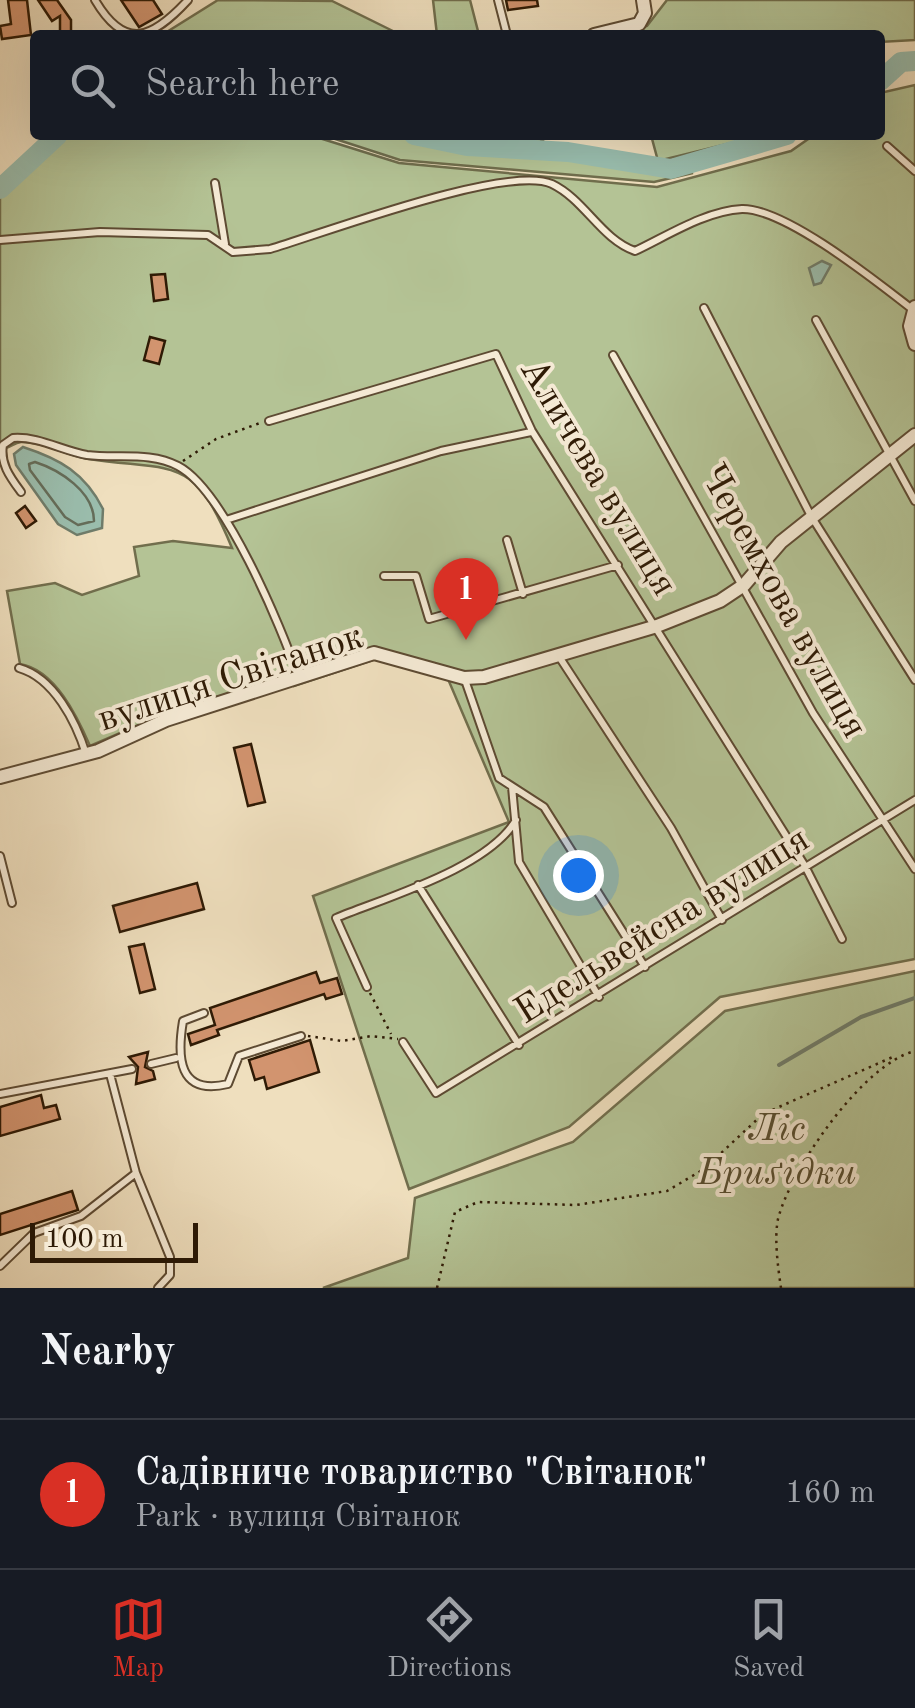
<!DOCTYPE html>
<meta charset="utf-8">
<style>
:root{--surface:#171b24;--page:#20242c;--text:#f1f3f6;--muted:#9ea1a6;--line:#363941;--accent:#d93025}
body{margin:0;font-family:"Old Standard TT",serif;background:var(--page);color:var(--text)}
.scale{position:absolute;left:30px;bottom:25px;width:168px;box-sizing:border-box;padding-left:10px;border:5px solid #2e1a05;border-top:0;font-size:28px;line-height:35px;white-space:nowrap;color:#2e1a05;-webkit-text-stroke:8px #f5ead5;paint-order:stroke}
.you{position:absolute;left:578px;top:875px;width:35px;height:35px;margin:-25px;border:8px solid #fff;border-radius:50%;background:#1a73e8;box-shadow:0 0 0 15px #1a73e833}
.badge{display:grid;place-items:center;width:65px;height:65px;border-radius:50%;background:var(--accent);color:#fff;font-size:32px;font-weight:700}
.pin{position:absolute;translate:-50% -82px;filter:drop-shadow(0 2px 5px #0008)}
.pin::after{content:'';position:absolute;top:52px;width:35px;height:30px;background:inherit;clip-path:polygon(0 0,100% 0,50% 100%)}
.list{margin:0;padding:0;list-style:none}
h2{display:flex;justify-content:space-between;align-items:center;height:130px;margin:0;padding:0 40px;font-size:42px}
h2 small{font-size:32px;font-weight:400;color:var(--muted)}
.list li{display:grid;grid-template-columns:65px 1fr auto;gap:30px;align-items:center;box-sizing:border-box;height:150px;padding:0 40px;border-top:2px solid var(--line)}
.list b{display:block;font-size:38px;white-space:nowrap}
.list p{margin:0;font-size:32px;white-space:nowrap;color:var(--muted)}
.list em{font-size:32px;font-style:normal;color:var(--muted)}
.icon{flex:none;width:55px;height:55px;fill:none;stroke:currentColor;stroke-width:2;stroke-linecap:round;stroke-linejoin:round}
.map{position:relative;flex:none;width:915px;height:1288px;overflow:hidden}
.search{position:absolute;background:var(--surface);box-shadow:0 10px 40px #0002;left:30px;right:30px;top:30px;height:110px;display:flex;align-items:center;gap:25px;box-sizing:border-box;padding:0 35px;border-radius:10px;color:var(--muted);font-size:38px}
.sheet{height:280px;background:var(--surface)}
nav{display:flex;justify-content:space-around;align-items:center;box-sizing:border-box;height:140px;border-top:2px solid var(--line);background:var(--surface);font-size:28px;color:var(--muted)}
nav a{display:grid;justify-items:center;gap:5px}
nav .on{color:var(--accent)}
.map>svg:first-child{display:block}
.green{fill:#b4c395;stroke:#716e4d;stroke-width:2.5}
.water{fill:#9abdad;stroke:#6f7c6a;stroke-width:2.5}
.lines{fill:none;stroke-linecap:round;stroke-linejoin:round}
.shore{stroke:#646c59;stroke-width:2.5}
.stream{stroke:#6f7c6a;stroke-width:4}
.river{stroke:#9abdad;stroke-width:20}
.building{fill:#d2946f;stroke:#2e1a05;stroke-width:2.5}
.lane-casing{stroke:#5e4b33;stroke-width:10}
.street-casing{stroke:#5e4b33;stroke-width:16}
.path{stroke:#2e1a05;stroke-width:2.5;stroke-dasharray:2.5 5;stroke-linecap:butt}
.lane{stroke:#f5ead5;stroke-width:6}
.street{stroke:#f5ead5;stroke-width:12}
.labels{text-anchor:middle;stroke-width:8;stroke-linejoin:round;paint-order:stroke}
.street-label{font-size:38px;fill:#2e1a05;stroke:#f5ead5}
.park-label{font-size:38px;font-style:italic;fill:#564d30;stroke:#f5ead5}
</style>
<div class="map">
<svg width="915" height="1288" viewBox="0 0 915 1288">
<rect width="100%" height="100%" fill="#efdfbe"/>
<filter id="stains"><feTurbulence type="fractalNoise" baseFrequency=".002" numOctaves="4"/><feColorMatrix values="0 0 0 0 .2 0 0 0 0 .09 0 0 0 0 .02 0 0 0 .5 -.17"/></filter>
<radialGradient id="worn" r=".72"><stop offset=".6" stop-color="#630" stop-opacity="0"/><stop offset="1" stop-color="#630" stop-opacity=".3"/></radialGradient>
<path class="green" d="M218,0L332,1L401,35H162Z
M433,0H470L479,35H437Z
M667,0H915V40L880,42V35H610L647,26Z
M915,85V959L720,997L569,1127L409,1189L313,896L509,822L448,679L376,659L294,686L289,676L162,715L90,746C77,716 55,670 20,664L7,591L55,583L82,595L139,576L134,547L173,541L232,548C193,453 175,472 89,459C68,456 42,441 21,442C13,443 9,449 0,449V177L50,152L66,135H322L313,136L399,163L657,187L791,151L814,135H880V93Z
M323,135H509L540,139L565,157L693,173L654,182L400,160Z
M651,135H764L658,161Z
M915,971V1288H323L408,1258L415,1198L573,1142L725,1011Z"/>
<path class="water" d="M822,261L831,265L821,283L814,285L809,268Z
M23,447C60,459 85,473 103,509L102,528L77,535L58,524L16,465L14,454Z"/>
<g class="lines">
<path class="shore" d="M35,462C60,470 94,492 94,521L78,525L65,517L30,470L29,464Z"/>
<path class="stream" d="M779,1065L861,1017L915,998"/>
<path class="river" d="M880,81L901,62L915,61
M414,135L467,146L568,152L671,169L787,135
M0,189L58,135"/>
</g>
<path class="building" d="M8,0H27L31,35L2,39L0,26L11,24Z
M38,0H57L71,20V35H60V16L52,21Z
M121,0H153L162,14L139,27Z
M506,0H537L538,6L508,10Z
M165,274L168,299L154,301L151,275Z
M150,337L165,341L159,364L144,360Z
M25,506L36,521L26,528L16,513Z
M251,744L265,802L248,806L234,748Z
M197,883L204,909L120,932L113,906Z
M144,944L155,989L140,993L129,947Z
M316,972L320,983L337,978L342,994L326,999L324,994L217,1030L219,1035L191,1045L188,1034L215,1025L210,1008Z
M310,1040L319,1072L267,1089L264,1077L255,1080L249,1060Z
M148,1052L145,1067L153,1071L155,1079L136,1084L138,1067L129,1057Z
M41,1095L44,1108L56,1105L60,1119L0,1136V1107Z
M72,1191L78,1210L0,1235V1214Z"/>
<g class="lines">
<defs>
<path id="lane" d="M95,0C125,51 152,39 188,0
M498,0L507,35
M887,146L915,171
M215,183L225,244
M0,240L100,232L208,235L233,252L270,249C324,233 507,164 552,184C585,200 601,239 635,251C667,236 705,211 742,209C785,208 877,282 912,309
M704,308L811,516L915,680
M816,320L915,501
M613,355L813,713L915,869
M269,421L496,354L532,431L805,866L842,939
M21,492C10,477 0,464 3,445L13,438C38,436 63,451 87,455C117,459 150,451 178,466C224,490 281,626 298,676
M226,520L441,451L531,432
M507,540L523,594
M384,576H416L429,619L618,565
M558,655L671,828L722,920
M19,668C54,678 76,722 86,754
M465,680L499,778L544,807L645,967
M512,787L519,862L599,997
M0,856L12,903
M418,885L519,1045
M367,987L336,918C387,897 488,868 516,820
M204,1013L183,1021C177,1057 178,1096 228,1084L239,1056L301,1036
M403,1042L436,1093L915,800
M151,1064L176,1058
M0,1094L132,1069
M136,1173L170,1257V1275L158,1288
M0,1266L34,1233L81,1216L136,1173L110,1074"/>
<path id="street" d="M594,35L639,24L645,13L643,0
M915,307L910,326L915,344
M0,777L98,751L166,720L374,653L464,678L484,677L657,626L720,601L744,585L781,542L915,435"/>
</defs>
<use href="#lane" class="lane-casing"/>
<use href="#street" class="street-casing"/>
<path class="path" d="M183,461L216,439L260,423
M370,993L391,1034
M308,1036L342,1041L371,1036L398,1039
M437,1288L455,1212L478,1202L576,1205L667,1191L704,1169L763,1114L895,1056
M781,1288C778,1267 774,1239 778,1219C791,1168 864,1063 915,1051"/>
<use href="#lane" class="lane"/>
<use href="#street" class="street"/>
</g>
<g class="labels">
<g class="street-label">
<text transform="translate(600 476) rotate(59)" y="13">Аличева вулиця</text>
<text transform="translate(785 600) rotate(61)" y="13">Черемхова вулиця</text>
<text transform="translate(230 676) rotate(-18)" y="13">вулиця Світанок</text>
<text transform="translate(661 924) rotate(-32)" y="13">Едельвейсна вулиця</text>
</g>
<g class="park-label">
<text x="777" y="1140">Ліс<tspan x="777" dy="44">Бриґідки</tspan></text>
</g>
</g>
<rect width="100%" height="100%" filter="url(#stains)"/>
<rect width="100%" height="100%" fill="url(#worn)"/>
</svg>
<div class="scale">100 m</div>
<div class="you"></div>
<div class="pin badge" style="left:466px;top:640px">1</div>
<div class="search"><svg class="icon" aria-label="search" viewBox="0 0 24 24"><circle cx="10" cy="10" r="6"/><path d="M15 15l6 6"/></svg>Search here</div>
</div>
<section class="sheet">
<h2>Nearby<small></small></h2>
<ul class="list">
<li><span class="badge">1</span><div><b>Садівниче товариство &quot;Світанок&quot;</b><p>Park · вулиця Світанок</p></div><em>160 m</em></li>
</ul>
</section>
<nav>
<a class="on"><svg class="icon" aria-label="map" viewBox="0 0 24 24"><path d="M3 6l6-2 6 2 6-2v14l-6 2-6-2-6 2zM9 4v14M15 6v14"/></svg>Map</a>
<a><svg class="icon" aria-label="directions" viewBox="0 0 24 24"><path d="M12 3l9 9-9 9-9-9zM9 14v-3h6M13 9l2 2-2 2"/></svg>Directions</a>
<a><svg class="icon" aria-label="saved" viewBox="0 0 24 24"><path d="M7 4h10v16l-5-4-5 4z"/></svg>Saved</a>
</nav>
